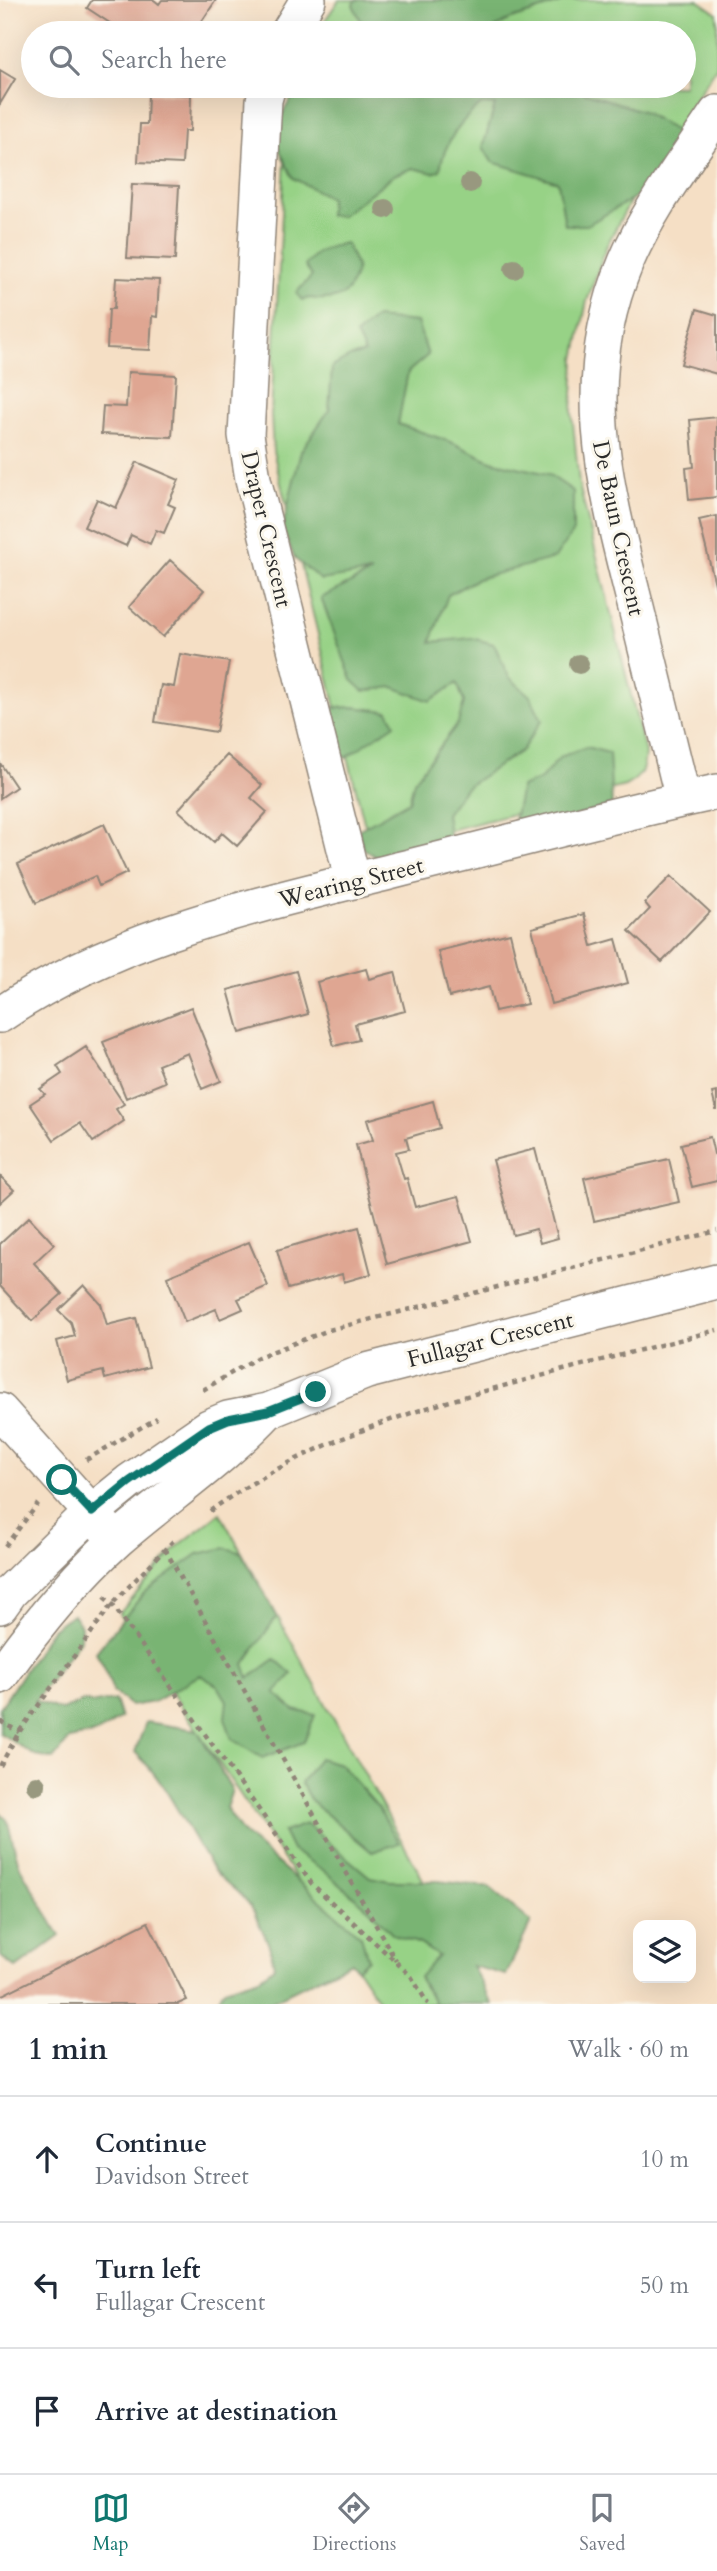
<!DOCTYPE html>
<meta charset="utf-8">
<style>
:root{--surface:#fff;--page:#f6f6f7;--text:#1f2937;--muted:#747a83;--line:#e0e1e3;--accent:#0f766e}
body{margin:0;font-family:Cardo,serif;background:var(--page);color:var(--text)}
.controls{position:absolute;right:21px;bottom:21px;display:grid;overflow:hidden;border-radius:14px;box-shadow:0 7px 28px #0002}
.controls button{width:63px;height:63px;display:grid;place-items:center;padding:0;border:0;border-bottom:2px solid var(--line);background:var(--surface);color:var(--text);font:35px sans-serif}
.stop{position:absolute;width:21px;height:21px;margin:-16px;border:5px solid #0f766e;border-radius:50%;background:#fff}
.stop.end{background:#0f766e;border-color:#fff;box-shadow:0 2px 7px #0008}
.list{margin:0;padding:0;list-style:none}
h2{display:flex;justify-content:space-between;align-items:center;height:91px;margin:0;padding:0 28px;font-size:30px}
h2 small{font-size:23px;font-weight:400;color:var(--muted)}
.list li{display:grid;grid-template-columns:46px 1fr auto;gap:21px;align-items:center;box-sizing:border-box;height:126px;padding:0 28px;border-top:2px solid var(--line)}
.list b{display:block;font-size:26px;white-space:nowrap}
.list p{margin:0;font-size:23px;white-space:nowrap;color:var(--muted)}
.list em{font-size:23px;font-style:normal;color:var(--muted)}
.icon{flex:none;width:38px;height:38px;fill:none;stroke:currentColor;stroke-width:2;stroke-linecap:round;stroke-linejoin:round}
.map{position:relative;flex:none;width:717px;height:2004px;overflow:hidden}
.search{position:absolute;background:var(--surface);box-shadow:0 7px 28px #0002;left:21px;right:21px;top:21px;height:77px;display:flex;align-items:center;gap:18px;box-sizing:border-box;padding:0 24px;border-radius:38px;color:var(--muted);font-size:26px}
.sheet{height:469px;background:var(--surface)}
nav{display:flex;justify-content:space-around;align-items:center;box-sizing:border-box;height:98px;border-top:2px solid var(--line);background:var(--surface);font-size:19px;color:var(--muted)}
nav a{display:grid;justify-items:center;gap:4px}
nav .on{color:var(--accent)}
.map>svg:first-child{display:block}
.green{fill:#97d286;stroke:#617e58;stroke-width:2}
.forest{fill:#79b473;stroke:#52704f;stroke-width:2}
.building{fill:#dfa692}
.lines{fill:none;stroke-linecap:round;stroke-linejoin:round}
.minor-casing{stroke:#908578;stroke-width:38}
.path{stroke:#908578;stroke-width:4.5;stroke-dasharray:5 5;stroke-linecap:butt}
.minor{stroke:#fff;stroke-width:35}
.tree{fill:#98987f}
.route{stroke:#0f766e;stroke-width:9}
.labels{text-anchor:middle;stroke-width:6;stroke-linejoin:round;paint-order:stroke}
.street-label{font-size:23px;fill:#2b2b2b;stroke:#fbf7ec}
</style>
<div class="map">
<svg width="717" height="2004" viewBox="0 0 717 2004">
<rect width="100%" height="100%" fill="#fbf7ec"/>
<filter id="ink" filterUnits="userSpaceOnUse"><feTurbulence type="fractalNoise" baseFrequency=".0143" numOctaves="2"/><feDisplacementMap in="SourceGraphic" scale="14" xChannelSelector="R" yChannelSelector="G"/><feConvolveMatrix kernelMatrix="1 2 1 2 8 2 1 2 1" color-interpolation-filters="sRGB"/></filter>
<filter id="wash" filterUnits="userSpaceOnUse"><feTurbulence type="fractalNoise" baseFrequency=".00686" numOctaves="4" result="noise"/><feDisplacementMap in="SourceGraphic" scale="28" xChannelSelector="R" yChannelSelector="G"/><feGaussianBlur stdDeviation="1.57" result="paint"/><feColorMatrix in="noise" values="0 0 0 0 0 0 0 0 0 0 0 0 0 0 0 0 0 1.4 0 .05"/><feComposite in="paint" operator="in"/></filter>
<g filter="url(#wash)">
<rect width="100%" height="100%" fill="#f5dfc5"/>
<path class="green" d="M339,0H698L717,13V66L635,192L607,245L587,301L575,359L572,412L579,484L645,752C644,770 642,777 625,786L398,843L371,834L364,822L273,451L271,415L287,122L294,86H684V33H316Z
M220,1513L492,2004H381L119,1614L177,1547Z"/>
<path class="forest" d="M355,0H569L509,20L487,33H367L353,5Z
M380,86H581L583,92L642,111L679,133L665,159L639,195L587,225H565L558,182L492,162L483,147L495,105L482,104C461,119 444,143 440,170L433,173L413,168L394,175L341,216L329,215L330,198L293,178L276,143L282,114L291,99L316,90L383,93Z
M346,243L357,268C351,288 348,299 324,299C315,300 311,296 302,300L296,293L312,276L305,266C315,250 329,247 346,243Z
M375,318L417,322L428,355L408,372L398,424L451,442L491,461L548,474L573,491V532L555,558L477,579L448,595L431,642L472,638L494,644L509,677L530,696L542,720L522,750L465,788L446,814L450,840L377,858L363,848L358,830L409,801L414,781L458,723L464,702L457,683L430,701L393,687L364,691L352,680L321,598L372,572L321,580L295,559L282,529L301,451L329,410L332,367L350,357L365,353L356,335Z
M352,707L388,711L395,724L345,758H338L327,712L329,708Z
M586,747L609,753L612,805L519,834L514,821L521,787L541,779L560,757Z
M225,1548L241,1552L277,1616L244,1664L249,1678L275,1659L292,1674L275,1693L294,1710L315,1715L304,1742L262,1758L232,1739L225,1718L227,1701L218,1686L200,1675L153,1702L131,1706L113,1691L104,1667L96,1652L144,1593L198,1554Z
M73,1614L81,1626L80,1640L35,1701L62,1710L83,1701L95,1703L115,1700L121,1718L97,1733L70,1739L53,1759L35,1756L0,1733V1708L52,1629Z
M146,1722L197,1730L232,1790L226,1808L242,1832L361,1936L368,1959L357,1969L351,1962L266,2004H216L224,1989L259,1978L274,1967C271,1943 263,1933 254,1912C246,1895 224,1884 213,1869C186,1830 169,1785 135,1752Z
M319,1758L340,1764L378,1807L399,1843L372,1852L311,1801L301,1783Z
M0,1812L7,1819L19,1865L60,1936L16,1968L0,1956Z
M306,1824L370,1877L390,1881H438L489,1887L531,1922L506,1975L472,1966L492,2004H435L419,1977L438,1956L420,1944L392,1934L370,1910L323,1870L292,1850L283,1832Z"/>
<g id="blocks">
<path class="building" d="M92,0H154L159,4L162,0H216L194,33H125L87,8Z
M0,70L15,79L0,104Z
M148,93L191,95L190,131H184L182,164L138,162L140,124H147Z
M132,184L179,186L175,260L127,258Z
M116,278L159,280L157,317L152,316L150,350L107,348L109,309H114Z
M697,309L717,315V374L681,364Z
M128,372L176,375L172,437L101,434L103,406L126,407Z
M717,417V497L689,500L686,468L694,467L690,420Z
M137,462L179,480L168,504L175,507L164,533L156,530L150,544L131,535L126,546L84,527L97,499L116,508Z
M717,516V588H716L699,520Z
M170,560L204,590L163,637L129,607Z
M180,654L229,662L216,732L155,722L161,685L174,687Z
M227,755L262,785L251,798L267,812L237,846L222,833L214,842L178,810Z
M0,763L16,787L0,798Z
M104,824L127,873L99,886L95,876L36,903L18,864Z
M671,876L710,912L662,962L629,931L650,909L645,903Z
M584,914L592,946L616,939L628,983L551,1004L532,928Z
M510,933L527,1004L495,1011L489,987L449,997L438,951Z
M366,969L369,979L395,972L405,1011L355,1024L359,1040L334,1046L317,982Z
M296,971L308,1014L240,1033L228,990Z
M191,1007L221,1081L202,1089L188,1053L158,1065L165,1082L126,1098L103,1042Z
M86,1047L124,1104L116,1109L124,1121L93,1142L80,1123L54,1140L30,1104L45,1094L40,1089L62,1074L57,1066Z
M717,1092V1110H716L712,1093Z
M433,1101L440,1128L406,1138L409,1149L396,1152L404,1179L407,1178L415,1207L459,1196L472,1241L387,1264L356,1145L373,1140L367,1120Z
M710,1137L714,1154L717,1153V1181L692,1187L681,1144Z
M535,1149L558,1238L540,1243L536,1229L513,1235L493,1160Z
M669,1159L679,1202L594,1221L584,1178Z
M0,1176L14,1190L0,1203Z
M29,1217L54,1244L34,1263L62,1294L32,1321L0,1286V1244Z
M359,1227L371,1274L344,1282L342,1274L288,1289L277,1250Z
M249,1242L268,1286L238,1299L243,1309L220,1319L216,1309L185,1322L167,1277Z
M84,1285L101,1304L107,1325L136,1318L149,1367L105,1379L103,1371L67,1380L57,1341L75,1336L71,1322L58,1310Z
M148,1922L187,2000L178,2004H0V1996Z"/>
</g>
</g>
<g filter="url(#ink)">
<use href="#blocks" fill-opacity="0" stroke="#908578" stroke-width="2"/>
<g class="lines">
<defs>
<path id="minor" d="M288,33L308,0
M268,86L264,100L246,435L253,479L353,881
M683,799C667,734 651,669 635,604C605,485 576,381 626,262C648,210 686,160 717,113
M0,1015C120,933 259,905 397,870C504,844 610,815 717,792
M0,1411L107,1530
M0,1606L10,1592L92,1512L129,1482L209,1427L228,1419L268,1411L367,1371L717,1282
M0,1676C35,1627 73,1579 118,1539C168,1496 223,1459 268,1411"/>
</defs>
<use href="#minor" class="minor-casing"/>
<path class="path" d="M203,1390L258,1357L329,1330L717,1231
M86,1460L157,1418
M210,1511C308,1440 422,1407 537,1377C597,1361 657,1346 717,1330
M5,1546L38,1504
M165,1549L396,1961
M104,1597L112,1604L312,1884L411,1976L428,2004
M0,1721L19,1732
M0,1766L19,1732L112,1604L176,1538"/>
<use href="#minor" class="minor"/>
</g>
<g class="tree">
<circle cx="470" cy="183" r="10"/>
<circle cx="385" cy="209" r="10"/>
<circle cx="514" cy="269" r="10"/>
<circle cx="579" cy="664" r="10"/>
<circle cx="36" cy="1785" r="10"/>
</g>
</g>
<g class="lines" filter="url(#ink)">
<path class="route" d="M62,1480L92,1512L129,1482L209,1427L228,1419L268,1411L316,1392"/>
</g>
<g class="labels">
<g class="street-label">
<text transform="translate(619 528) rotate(78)" y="8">De Baun Crescent</text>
<text transform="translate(267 529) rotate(77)" y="8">Draper Crescent</text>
<text transform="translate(351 882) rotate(-14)" y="8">Wearing Street</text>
<text transform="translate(490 1339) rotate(-14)" y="8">Fullagar Crescent</text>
</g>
</g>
</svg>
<div class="controls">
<button><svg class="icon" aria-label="layers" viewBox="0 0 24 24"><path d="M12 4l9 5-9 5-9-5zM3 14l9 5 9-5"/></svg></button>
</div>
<div class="stop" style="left:62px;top:1480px"></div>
<div class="stop end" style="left:316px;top:1392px"></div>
<div class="search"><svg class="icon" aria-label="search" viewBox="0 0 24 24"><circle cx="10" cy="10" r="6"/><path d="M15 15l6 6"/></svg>Search here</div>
</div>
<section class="sheet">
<h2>1 min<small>Walk · 60 m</small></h2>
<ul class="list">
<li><svg class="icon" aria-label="ahead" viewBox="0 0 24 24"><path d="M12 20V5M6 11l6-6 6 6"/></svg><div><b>Continue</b><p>Davidson Street</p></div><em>10 m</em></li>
<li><svg class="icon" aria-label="left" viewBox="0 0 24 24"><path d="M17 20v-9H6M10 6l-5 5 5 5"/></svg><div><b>Turn left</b><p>Fullagar Crescent</p></div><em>50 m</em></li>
<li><svg class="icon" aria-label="arrive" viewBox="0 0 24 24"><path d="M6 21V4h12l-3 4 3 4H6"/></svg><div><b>Arrive at destination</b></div></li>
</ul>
</section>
<nav>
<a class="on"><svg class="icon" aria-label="map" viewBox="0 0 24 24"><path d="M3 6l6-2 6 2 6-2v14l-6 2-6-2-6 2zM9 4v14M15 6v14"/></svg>Map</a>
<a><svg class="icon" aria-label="directions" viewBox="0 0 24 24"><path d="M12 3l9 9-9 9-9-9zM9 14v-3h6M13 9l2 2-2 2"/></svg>Directions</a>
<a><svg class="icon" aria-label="saved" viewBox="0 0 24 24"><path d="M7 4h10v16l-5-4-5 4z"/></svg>Saved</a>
</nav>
